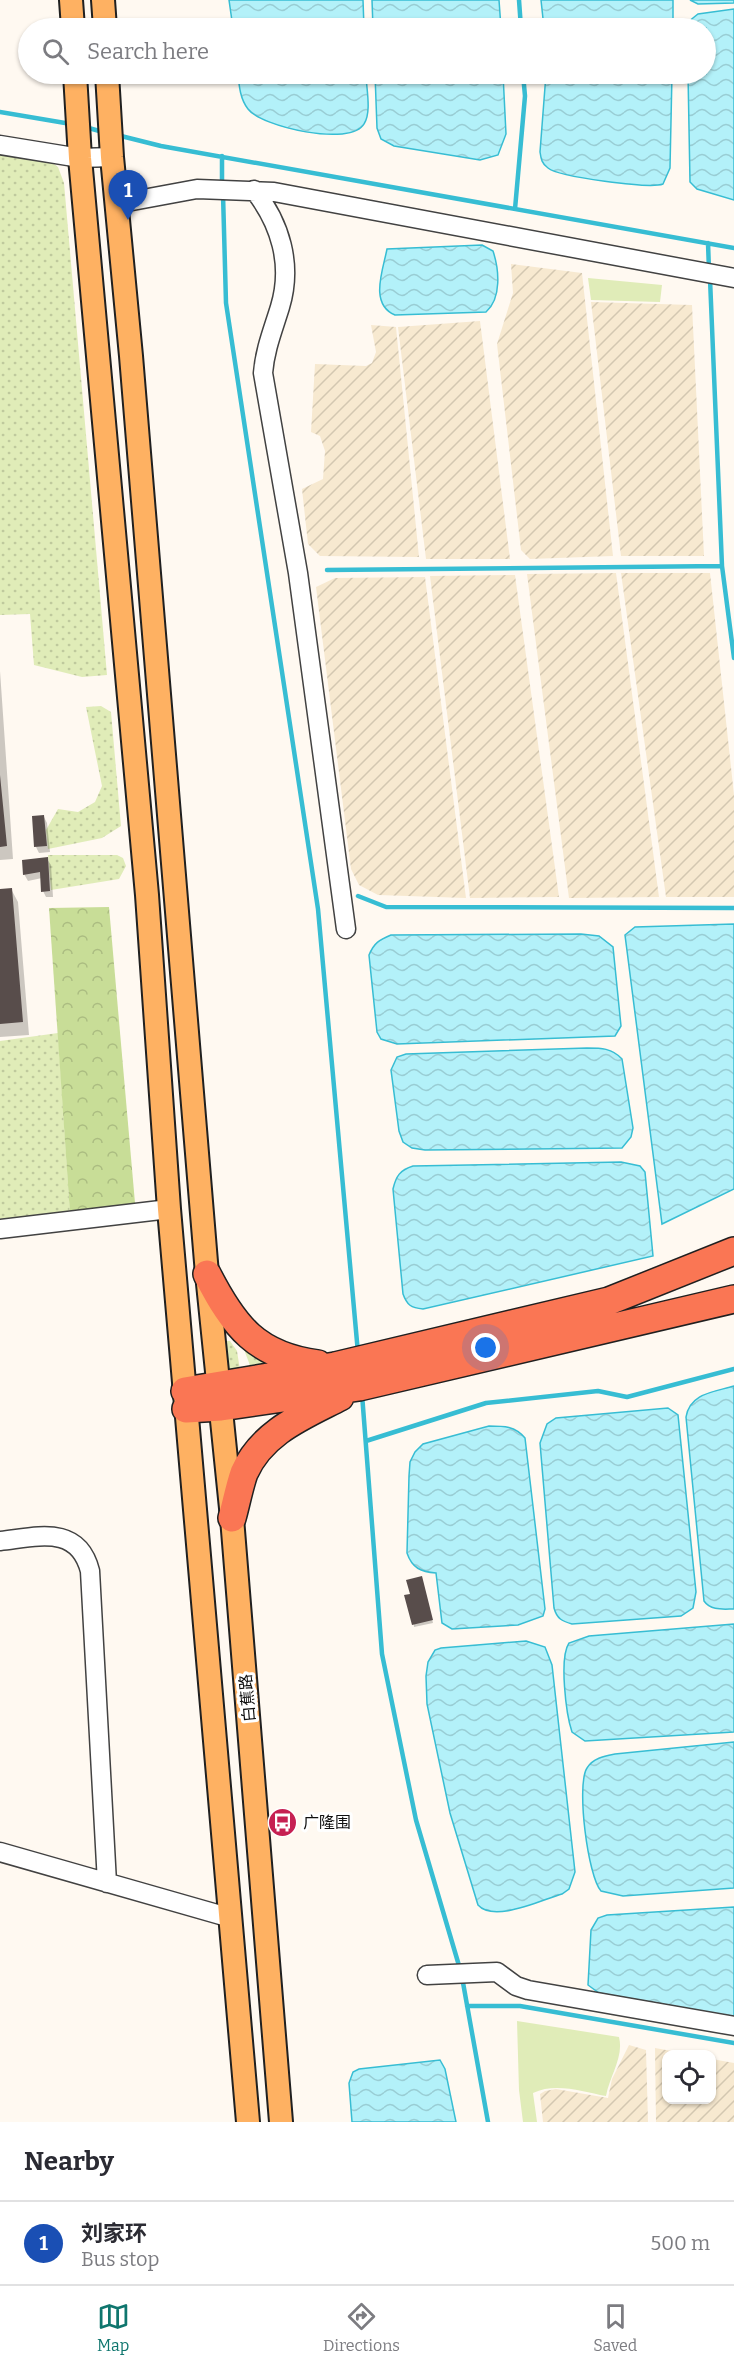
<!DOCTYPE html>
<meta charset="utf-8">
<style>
:root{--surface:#fff;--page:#f7f7f7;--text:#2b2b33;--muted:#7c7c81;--line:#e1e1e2;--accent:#0f766e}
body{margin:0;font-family:Bitter,"Noto Sans SC",serif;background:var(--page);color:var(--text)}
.controls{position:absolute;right:18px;bottom:18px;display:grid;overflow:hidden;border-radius:12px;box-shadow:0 2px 4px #0004}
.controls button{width:54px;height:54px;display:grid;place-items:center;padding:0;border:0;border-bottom:2px solid var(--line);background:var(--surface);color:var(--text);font:30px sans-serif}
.you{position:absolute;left:486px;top:1348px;width:21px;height:21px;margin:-15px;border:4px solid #fff;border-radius:50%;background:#1a73e8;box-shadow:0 0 0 9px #1a73e833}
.badge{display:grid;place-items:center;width:39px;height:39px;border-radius:50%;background:var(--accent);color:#fff;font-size:20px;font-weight:700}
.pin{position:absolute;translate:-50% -50px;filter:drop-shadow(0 2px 3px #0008)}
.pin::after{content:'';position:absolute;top:32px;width:21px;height:18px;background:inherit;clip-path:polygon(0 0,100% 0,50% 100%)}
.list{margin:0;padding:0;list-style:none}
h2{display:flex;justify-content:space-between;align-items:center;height:78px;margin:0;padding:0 24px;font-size:26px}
h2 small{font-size:20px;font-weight:400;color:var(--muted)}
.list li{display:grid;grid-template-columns:39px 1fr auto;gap:18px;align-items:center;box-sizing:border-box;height:84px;padding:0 24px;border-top:2px solid var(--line)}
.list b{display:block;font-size:22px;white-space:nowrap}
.list p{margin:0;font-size:20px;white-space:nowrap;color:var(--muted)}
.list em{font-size:20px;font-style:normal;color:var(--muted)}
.icon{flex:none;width:33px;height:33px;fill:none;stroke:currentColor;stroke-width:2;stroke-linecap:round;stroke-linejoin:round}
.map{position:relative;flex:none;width:734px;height:2122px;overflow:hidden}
.search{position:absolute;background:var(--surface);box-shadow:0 2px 4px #0004;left:18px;right:18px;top:18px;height:66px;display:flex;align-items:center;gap:15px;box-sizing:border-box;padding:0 21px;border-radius:33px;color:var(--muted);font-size:22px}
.sheet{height:162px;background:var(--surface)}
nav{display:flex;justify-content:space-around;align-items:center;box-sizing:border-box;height:84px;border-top:2px solid var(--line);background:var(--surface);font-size:16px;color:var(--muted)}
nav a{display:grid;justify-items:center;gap:3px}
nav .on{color:var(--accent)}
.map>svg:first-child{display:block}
.farmland{fill:url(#farmland-furrows)}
.grass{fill:url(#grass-dots)}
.forest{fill:url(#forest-crowns)}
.park{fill:#e0ecb8}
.water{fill:url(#water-waves);stroke:#37bdd3;stroke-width:1.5}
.shadow{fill:#0003}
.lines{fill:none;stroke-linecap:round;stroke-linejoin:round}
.stream{stroke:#37bdd3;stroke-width:4.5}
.building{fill:#584d4b}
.minor-casing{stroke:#424242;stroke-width:21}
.major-casing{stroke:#202020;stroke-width:26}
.highway-casing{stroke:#202020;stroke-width:30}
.minor{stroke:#fff;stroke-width:18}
.major{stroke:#feb162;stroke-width:22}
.highway{stroke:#fa7654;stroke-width:27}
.labels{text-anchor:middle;stroke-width:6;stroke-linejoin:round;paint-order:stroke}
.street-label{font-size:16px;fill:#0f0f0f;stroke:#fff}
.poi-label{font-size:16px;fill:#0f0f0f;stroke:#fff;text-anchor:start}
</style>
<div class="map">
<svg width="734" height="2122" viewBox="0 0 734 2122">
<defs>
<pattern id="farmland-furrows" width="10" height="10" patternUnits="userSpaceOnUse" patternTransform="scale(1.5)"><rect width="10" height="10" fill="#f7e9d0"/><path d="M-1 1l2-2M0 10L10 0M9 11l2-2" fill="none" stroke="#d3c7b1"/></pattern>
<pattern id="grass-dots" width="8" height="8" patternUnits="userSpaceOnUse" patternTransform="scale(1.5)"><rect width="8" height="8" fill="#e0ecb8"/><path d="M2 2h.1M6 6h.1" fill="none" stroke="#bfc99d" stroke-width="1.8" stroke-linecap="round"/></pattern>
<pattern id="forest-crowns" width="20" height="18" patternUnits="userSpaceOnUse" patternTransform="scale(1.5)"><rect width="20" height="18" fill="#c8dd97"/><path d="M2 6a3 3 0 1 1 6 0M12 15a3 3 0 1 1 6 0" fill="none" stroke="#abbc81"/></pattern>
<pattern id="water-waves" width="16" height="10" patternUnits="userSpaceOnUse" patternTransform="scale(1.5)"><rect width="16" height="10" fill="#b3f1f9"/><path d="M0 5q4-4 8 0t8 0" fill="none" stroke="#99cdd4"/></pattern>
</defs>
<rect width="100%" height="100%" fill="#fff9f1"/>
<path class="farmland" d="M511,264L582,273L613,556L530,559L521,550L497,344L513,293Z
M591,302L692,305L704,556H621Z
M480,321L510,559H426L398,327Z
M371,325L396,327L419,557L320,556L308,544L302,489L323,479L325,451L320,436L311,432L315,364L366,366L372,363L376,352Z
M616,573L659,897L569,898L527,574Z
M621,573H710L734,795V897H666Z
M515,575L559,897L470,898L430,576Z
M425,577L466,898L378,895L359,885L351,869L316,587L335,578Z
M629,2045L646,2050L648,2122H543L540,2094L545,2091L556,2089L608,2098L612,2079Z
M655,2048L688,2054H666V2100H712V2059L734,2063V2122H656Z"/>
<path class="grass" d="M0,153L51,162L58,167L64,183L107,675L82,677L34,665L30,614L0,615Z
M101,706L111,712L121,826L102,838L48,849L46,830L58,809L78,812L95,802L102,786L86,707Z
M48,855H117L123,858L126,866L119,879L51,890Z
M58,1033L70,1214L0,1223V1041Z
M224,1341H230L237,1351L240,1370L226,1371Z
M243,1347L284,1365L251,1368Z"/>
<path class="forest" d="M109,907L135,1203L70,1214L49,908Z"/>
<path class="park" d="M588,278L662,285L660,302L591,300Z
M517,2021L619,2037C624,2057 610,2075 606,2096C583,2092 556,2082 533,2093L537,2122H523L519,2090Z"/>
<path class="water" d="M229,0H363L364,28H233Z
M372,0H499L501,28H373Z
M541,0H673V28H544Z
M690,0H734V3L698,4Z
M734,9V200L697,189L690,182L688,74H706V28H688V22L698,14Z
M238,74H366C366,87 372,112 364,124C351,147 261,127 248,109C240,99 239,85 238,74Z
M375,74H503L506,134L498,155L480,160L394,146L381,139L377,128Z
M546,74H672L670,168L663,184C650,189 559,177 548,168C542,164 541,159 540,152Z
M482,245L493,251C499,269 502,298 486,312L395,315C369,304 383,270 387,249Z
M734,924V1189L662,1224L625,935L635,927Z
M581,934L599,936L613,947L621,1026L615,1036L397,1044L381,1039L377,1032L369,955C374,943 379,940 391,935Z
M587,1048C601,1048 612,1048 622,1059L633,1128L631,1137L622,1148L425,1150L412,1148L403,1142L399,1131L391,1070L397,1057L406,1054Z
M621,1162L640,1166L645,1172L653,1256L423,1309C411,1308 407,1305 403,1294L393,1189C396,1176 400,1170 413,1166Z
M734,1386V1609C723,1609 711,1611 704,1601L686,1417C690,1393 714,1392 734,1386Z
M668,1408L678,1415L696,1592L693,1608L681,1616L572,1624C562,1621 557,1619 554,1608L540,1443L547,1424L556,1418Z
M489,1426C504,1426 515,1426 525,1438L545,1609L543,1616L518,1625L452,1629L442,1623L436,1573C421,1572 412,1568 407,1553L409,1476L410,1462L415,1452L423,1444Z
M734,1624V1732L585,1741L572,1732C566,1714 559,1658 569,1643L589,1636Z
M526,1641L545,1647L552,1665L575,1872L569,1889L562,1894C541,1900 494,1923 478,1905L450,1813L427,1704L426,1676L428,1662L435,1650L441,1648Z
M734,1742V1888L623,1896L601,1891C588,1877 576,1785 587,1768C593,1758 605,1756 615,1754Z
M734,1907V2017L599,1993L588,1985L591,1930L598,1918L607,1915Z
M440,2060L445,2069L456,2122H352L349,2083L353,2072L359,2069Z"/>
<path class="shadow" d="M0,671L13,859L0,860Z
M44,817L47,823L50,852L39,853L36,847L33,818Z
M47,859L51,865L53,897H46L43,891L42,878L28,881L24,874Z
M11,889L18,902L29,1035L0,1037V890Z
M422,1578L433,1623L414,1627L411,1595Z"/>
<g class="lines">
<path class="stream" d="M519,0L521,28
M0,112L71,124
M85,127L103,132
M117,135L161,146L734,248
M222,156V186
M223,194L226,303L318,909L358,1353
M515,209L525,96L523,74
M708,243L709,270
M710,279L722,566L734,658
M327,570L722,566
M358,896L386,907L734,908
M362,1394L382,1654L416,1820L460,1969
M366,1441L486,1403L598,1391L627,1397L734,1369
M462,1977L488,2122
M467,2006H520L734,2043"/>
</g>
<path class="building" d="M0,775L7,846L0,847Z
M44,815L47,846L34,847L32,816Z
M48,857L50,891L41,892L40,872L23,875L22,860Z
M12,888L23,1022L0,1024V889Z
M422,1576L433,1620L412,1625L404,1595L410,1594L406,1580Z"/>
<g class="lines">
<defs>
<path id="minor" d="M0,145L80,158L112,157
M254,190C280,223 293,264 280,307C273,330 265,349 263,373L298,573L346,929
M116,204L197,189L274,192L734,278
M0,1229L169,1209
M0,1541C37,1537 78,1524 90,1571L107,1883
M0,1852L231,1918
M427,1975L497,1972L516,1986L528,1990L734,2026"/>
<path id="major" d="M71,0L73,28
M103,0L105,28
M75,74L80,158L147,895L169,1209L248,2122
M107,74L112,157L131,356L207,1274L232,1518L281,2122"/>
<path id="highway" d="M207,1274C234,1327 257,1356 318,1364
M185,1391L335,1366L609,1301L734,1251
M186,1409L221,1407L359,1387L734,1299
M232,1518C236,1504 239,1487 244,1473C262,1432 303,1416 340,1397"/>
</defs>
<use href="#minor" class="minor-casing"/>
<use href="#major" class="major-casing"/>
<use href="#highway" class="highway-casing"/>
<use href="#minor" class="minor"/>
<use href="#major" class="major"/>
<use href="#highway" class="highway"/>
</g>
<defs>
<symbol id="bus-disc" viewBox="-11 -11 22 22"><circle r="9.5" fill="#c62052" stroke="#fff"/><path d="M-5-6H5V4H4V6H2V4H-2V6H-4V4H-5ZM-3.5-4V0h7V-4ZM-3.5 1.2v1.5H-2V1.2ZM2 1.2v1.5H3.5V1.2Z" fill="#fff"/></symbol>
</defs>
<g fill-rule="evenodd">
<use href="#bus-disc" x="266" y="1806" width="33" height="33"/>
</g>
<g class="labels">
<g class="street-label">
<text transform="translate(247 1698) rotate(-95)" y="6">白蕉路</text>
</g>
<g class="poi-label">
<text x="303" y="1828">广隆围</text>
</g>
</g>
</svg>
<div class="controls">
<button><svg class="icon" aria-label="locate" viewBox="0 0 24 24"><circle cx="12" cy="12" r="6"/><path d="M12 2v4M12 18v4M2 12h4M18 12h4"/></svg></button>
</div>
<div class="you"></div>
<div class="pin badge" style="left:128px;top:220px;background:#1a4fb4">1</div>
<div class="search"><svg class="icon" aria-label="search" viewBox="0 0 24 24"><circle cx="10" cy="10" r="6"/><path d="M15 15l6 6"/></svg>Search here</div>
</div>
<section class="sheet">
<h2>Nearby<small></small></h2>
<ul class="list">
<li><span class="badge" style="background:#1a4fb4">1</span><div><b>刘家环</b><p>Bus stop</p></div><em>500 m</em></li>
</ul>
</section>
<nav>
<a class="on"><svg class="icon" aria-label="map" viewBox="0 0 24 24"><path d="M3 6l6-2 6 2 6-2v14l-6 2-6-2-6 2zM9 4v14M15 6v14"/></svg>Map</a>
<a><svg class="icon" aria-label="directions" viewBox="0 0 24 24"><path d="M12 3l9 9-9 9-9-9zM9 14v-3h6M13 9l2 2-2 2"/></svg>Directions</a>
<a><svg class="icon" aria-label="saved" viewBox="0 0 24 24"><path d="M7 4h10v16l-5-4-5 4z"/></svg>Saved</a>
</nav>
